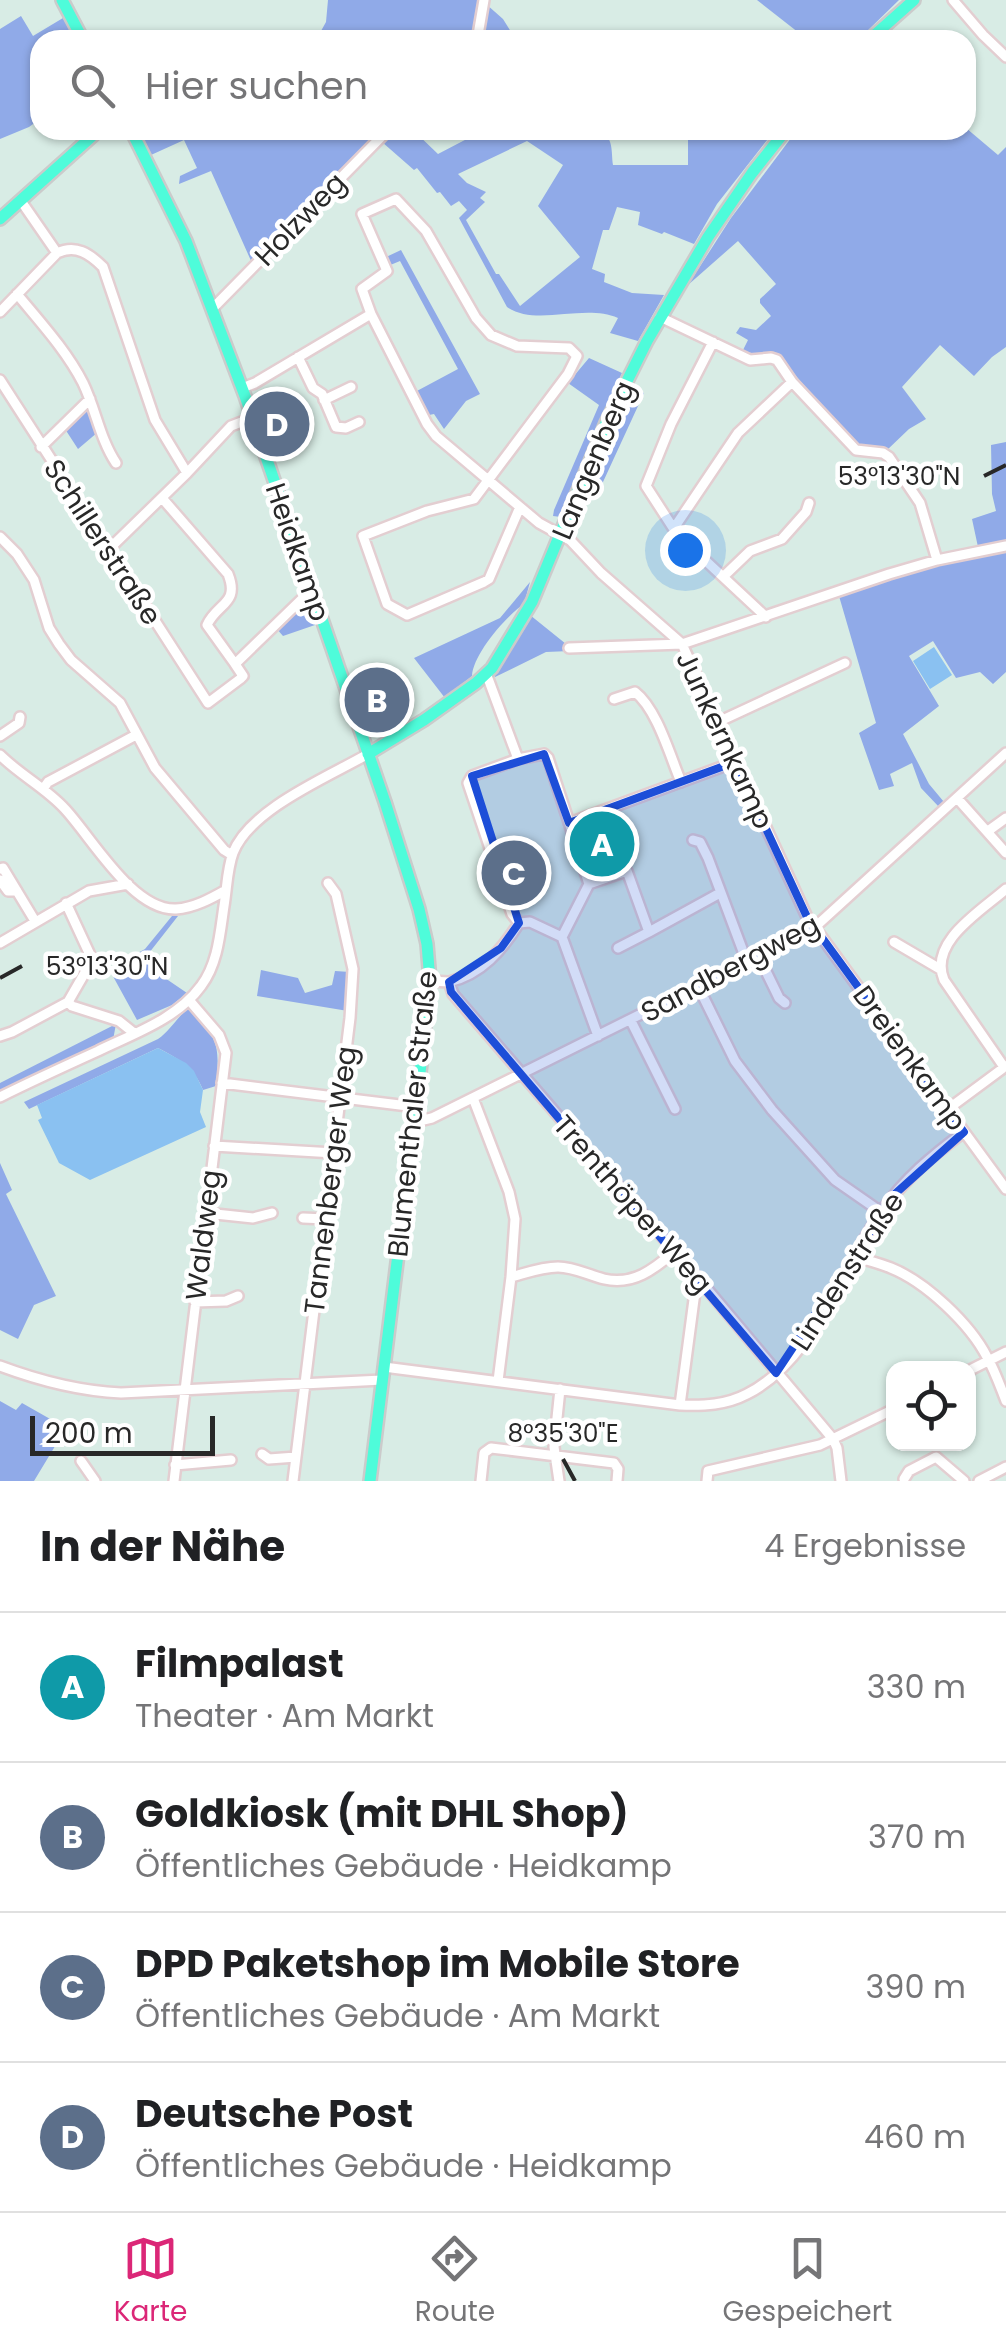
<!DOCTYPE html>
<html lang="de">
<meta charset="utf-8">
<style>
:root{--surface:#fff;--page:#f6f6f6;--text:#202124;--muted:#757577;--line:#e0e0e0;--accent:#db2777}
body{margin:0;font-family:Poppins,sans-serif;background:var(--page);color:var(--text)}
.controls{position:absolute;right:30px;bottom:30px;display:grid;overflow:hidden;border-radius:20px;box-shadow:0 2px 8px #0004}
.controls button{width:90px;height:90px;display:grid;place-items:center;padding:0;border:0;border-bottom:2px solid var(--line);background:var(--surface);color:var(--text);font:50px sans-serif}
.scale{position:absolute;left:30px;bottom:25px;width:185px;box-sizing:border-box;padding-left:10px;border:5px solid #282828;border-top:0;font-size:28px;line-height:35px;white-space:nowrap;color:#282828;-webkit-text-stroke:8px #fff;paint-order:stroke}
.you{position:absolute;left:685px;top:550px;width:35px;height:35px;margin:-25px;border:8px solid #fff;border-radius:50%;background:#1a73e8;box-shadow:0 0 0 15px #1a73e833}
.badge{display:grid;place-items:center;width:65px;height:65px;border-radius:50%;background:var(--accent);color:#fff;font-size:32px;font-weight:700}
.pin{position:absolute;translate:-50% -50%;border:5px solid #fff;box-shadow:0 2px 10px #0006}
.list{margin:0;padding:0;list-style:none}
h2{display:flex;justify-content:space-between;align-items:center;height:130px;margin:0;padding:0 40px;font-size:42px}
h2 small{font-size:32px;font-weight:400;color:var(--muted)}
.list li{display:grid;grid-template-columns:65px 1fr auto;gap:30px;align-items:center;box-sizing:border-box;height:150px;padding:0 40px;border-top:2px solid var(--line)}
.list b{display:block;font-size:38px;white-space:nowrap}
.list p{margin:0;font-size:32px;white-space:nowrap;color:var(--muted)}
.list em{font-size:32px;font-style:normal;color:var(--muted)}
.icon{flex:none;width:55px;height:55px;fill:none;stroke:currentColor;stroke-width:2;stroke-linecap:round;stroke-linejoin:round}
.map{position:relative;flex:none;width:1006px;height:1481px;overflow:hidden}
.search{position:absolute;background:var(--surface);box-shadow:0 2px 8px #0004;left:30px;right:30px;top:30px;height:110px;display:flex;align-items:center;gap:25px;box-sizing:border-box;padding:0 35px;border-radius:30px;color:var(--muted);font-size:38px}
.sheet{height:730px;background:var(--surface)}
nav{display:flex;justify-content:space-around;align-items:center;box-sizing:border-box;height:140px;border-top:2px solid var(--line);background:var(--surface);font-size:28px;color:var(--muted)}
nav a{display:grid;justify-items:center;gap:5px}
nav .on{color:var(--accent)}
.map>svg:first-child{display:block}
.green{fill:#90aae8;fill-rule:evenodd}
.pitch{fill:#8ac1f1}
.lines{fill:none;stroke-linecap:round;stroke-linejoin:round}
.minor-casing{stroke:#e3ced1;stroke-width:14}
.major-casing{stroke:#cbcbcb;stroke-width:16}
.minor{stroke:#fff;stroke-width:9}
.major{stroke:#4efcda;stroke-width:11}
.marked{fill:#1d4ed8;fill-opacity:0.2;stroke:#1d4ed8;stroke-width:8;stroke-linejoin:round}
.ticks{fill:none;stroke:#282828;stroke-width:4}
.labels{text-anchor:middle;stroke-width:9;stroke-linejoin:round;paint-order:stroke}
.street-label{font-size:28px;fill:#282828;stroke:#fff}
.ticks-label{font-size:25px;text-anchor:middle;fill:#282828;stroke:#fff;stroke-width:9;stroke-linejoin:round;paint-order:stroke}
</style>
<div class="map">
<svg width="1006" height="1481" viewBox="0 0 1006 1481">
<rect width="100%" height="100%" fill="#d8ece5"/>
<path class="green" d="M328,0H478L472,36L469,40H316L326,22Z
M757,0H899L858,40H808Z
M486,4L503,19L516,40H479Z
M21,16L33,36L63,18L75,40H40V119L29,127L0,139V29Z
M966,128L998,155L1006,147V347L992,357L974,376L940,345L902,387L926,419L909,429L886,451L859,445L828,413L776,353L750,354L742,352L748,340L736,333L740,327L756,330L771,316L760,303V299L776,284L738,241L688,285L731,218L797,130H966Z
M157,130H382L252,263L211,171L179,184L180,176L197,168L184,140L151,155L143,137Z
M394,130H413L438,154L484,130H601C614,140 611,151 613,165H688V137L666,135V130H775L717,204L694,244L664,232L662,234L638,225L640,212L617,207L609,230H603L592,269L605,274L604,282L632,293L664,295L638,341L610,333L618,318C584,303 536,327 507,307L459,218L467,210L459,201L451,206L440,192L437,193L417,168L414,170L382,142ZM527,141L563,165L538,206L580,257L520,306L499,274H496L466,220L485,202L480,198L486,192L467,183L458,174Z
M401,250L480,394L466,401L444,429L434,414L429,415L425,406L421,405L415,392L458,369L400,261L388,266L384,258Z
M589,358L622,373L595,430L561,517L553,516L554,510L599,405L568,383Z
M633,388L644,393L597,495L587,487Z
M85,408L91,409L98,432L78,449L65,429Z
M1006,442V542L978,547L972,519L996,511L992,494L991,445Z
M1006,551V672L993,684L980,672L956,678L933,641L909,656L939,706L903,734L929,784L944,802L939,807L921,788L912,763L890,774L894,786L879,790L859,733L876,723L839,596L936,565Z
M530,582L524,604C506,616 473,654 472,676L445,698L414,658L500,618Z
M308,602L315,625L283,636L276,628L299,606Z
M530,615L566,644L570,651L546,652L495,677V668L503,661Z
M172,916H178L149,953L167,967L162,976L187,993L172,1005L137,1020L109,969L145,949Z
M261,970L298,978L305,993L332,985L335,971L350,972L348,1011L257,996Z
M189,1008L192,1009C218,1041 220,1044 216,1086L203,1090C194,1067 179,1059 158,1048L29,1109L24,1102L158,1039C170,1031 177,1017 189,1008Z
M116,1024L113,1040L0,1093V1083Z
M0,1163L12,1190L6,1194L56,1296L34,1305L18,1339L0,1330Z
M0,1401L16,1410L22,1403L66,1428L34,1481H0Z"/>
<path class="pitch" d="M934,647L952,675L930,689L913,661Z
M158,1048L186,1063L194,1071L203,1090L200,1112L206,1127L90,1180L59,1163L38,1120L42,1118L37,1105Z"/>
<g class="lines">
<defs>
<path id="minor" d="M953,0L983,35L1006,57
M474,40L478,35L484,0
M21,201L57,253C76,244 90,254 103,267L155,420L187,473
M17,294C40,322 66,350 83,383C96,410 100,439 116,463
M213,308L388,130
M0,312L57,253
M371,314L362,289L387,271L362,214L396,199L426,231L476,318L491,335L517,346L569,348L577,356L568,374L474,499L427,511L363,536L387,604L407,615L484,582L489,579L520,507
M660,317L750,360L771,358L777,360L792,382L856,450L883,453L889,457L920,503L937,560
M713,342L671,424L646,486L677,534L766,617
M298,357L313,388L322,394L336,427L346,428L359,422
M0,380L208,703L240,679L243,676L235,664L303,598L312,593
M242,388L255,383L371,314L427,424L436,436L539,523L570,540L601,573L682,644L807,917L1006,1189
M324,400L351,387
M41,447L90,399
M162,498L228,574C240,604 217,603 207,625L235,664
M674,528L738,433L792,382
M0,537L17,554L34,580L49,628L59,644L71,660L120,703L155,768L224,850L232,855
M108,550L187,473L231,426L252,418
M724,576L750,551L782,539L806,512L809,503
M569,648L682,644L889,574L937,560L1006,546
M486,673L518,759L472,776L468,783L512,914L519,923L530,922L562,937L598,1036
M614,699L635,692C657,709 670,756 681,782
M718,722L845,663
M0,736L19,723L20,717
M0,755C20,775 46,788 65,809C92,838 133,911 176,909C194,908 212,898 226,890
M518,759L544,754L548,758L589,884L562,937
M43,789L48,782L136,735
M957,798L1006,853
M569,823L735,762
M988,831L1006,818
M693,840L700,842L708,858L747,962
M0,869L3,868L35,921
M0,880L8,891H17
M589,884L627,871L649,932L720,893
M66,903L91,957V962L68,1002
M894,942L940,969
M0,943L89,891L128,884
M618,948L649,932
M759,957L779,998L785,1003
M430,981L449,982L453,994L697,1277L833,1439L837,1448L841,1481
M449,982C482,974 502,950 519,923
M698,986L735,1061L772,1110L835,1180L881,1212
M631,1021L675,1109
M0,1036L12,1032L68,1002L72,1006L119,1021L134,1033
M1004,1067L944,980C928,942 981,911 1006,889
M222,1083L416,1107
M0,1097C32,1081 65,1066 98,1051C133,1034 177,1019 201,986C218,964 220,933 224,906C227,888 227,869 233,853C250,809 328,777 368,754
M473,1098L509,1192L515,1219L511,1277L498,1381
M948,1109L1006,1066
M415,1122L432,1118L814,928L1006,753
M214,1146L334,1153
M206,1213L253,1218L272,1213
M303,1218L326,1219
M853,1256C866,1260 879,1263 891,1268C926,1282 970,1324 987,1357C995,1371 1000,1386 1006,1401
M511,1277C526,1273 542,1267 558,1267C574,1267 588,1275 604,1279C633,1286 654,1269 674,1252
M195,1302L226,1301L238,1296
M0,1366C40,1381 78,1391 121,1393L382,1380
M384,1367L680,1405C704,1406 726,1405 747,1394C813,1361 841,1269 882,1211C904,1179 933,1155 964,1132
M968,1371L1006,1352
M680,1405L697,1277
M262,1454L269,1459L296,1457
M81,1461L95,1481
M175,1465L231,1460
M904,1479L909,1471L936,1457L964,1481
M174,1481L226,1053L219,1035L189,1000
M293,1481L350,1018L353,969L336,894L328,883
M481,1481L484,1453L491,1448L614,1463L618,1469L617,1481
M559,1481L554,1447L560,1389
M707,1481L708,1471L820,1445L894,1409
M979,1481L1006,1467"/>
<path id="major" d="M62,0L83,40
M869,40L914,0
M131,130L186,241L245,396L385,802L419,909L427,944L430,981L417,1100L370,1481
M0,219L99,130
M368,754L424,720L476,683L492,668L532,602L606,423L647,341L708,237L752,173L786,130"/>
</defs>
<use href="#minor" class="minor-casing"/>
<use href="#major" class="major-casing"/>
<use href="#minor" class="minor"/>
<use href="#major" class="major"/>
</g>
<path class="marked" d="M544,754L569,823L735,762L807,917L964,1132L896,1193L776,1373L451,992L449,982L501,948L519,923L472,776Z"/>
<path class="ticks" d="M984,476L1006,465M0,978L22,966M563,1459L575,1481"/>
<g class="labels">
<g class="street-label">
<text transform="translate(300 219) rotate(-46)" y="10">Holzweg</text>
<text transform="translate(593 460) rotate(-67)" y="10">Langenberg</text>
<text transform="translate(103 542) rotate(57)" y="10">Schillerstraße</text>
<text transform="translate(298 552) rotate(71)" y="10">Heidkamp</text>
<text transform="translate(725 740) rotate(65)" y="10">Junkernkamp</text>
<text transform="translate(730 968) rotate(-28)" y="10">Sandbergweg</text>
<text transform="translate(910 1058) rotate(54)" y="10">Dreienkamp</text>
<text transform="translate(412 1114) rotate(-84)" y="10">Blumenthaler Straße</text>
<text transform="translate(330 1180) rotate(-83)" y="10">Tannenberger Weg</text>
<text transform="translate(633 1204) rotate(49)" y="10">Trenthöper Weg</text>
<text transform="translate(203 1235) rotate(-83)" y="10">Waldweg</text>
<text transform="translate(847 1271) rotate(-57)" y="10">Lindenstraße</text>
</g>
</g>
<g class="ticks-label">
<text x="899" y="485">53°13'30"N</text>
<text x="107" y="975">53°13'30"N</text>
<text x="563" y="1442">8°35'30"E</text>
</g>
</svg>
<div class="controls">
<button><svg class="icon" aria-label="locate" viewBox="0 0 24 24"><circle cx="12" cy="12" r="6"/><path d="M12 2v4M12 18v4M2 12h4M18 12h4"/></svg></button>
</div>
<div class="scale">200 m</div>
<div class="you"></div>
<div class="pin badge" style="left:602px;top:844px;background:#0f9aa8">A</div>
<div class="pin badge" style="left:377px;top:700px;background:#5c6f8a">B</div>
<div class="pin badge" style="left:514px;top:873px;background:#5c6f8a">C</div>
<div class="pin badge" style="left:277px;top:424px;background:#5c6f8a">D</div>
<div class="search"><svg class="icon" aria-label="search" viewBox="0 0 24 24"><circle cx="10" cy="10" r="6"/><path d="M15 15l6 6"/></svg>Hier suchen</div>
</div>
<section class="sheet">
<h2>In der Nähe<small>4 Ergebnisse</small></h2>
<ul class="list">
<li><span class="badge" style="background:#0f9aa8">A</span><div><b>Filmpalast</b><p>Theater · Am Markt</p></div><em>330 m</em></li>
<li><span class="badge" style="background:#5c6f8a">B</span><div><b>Goldkiosk (mit DHL Shop)</b><p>Öffentliches Gebäude · Heidkamp</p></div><em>370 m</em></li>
<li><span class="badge" style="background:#5c6f8a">C</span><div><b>DPD Paketshop im Mobile Store</b><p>Öffentliches Gebäude · Am Markt</p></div><em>390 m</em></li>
<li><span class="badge" style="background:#5c6f8a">D</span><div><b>Deutsche Post</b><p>Öffentliches Gebäude · Heidkamp</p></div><em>460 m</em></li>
</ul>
</section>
<nav>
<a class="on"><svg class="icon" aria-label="map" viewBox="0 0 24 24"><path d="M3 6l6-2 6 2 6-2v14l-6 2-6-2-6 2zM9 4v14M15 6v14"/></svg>Karte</a>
<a><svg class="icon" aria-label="directions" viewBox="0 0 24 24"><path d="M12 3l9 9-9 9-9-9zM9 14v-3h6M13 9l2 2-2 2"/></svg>Route</a>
<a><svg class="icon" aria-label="saved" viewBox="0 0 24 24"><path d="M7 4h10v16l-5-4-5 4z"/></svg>Gespeichert</a>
</nav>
